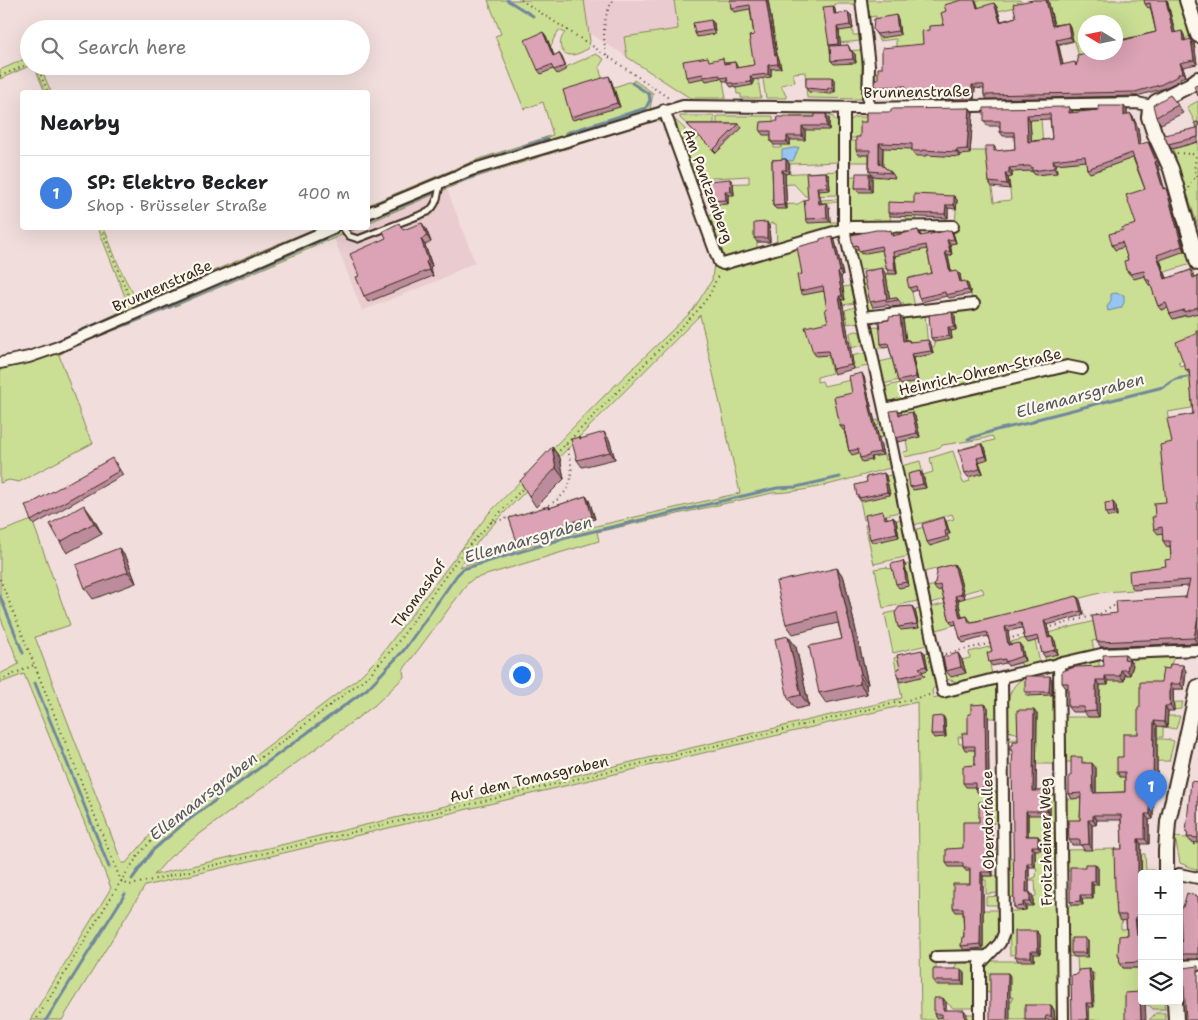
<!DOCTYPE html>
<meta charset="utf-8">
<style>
:root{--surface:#fff;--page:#f6f6f6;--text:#202124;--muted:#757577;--line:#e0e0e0;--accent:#d1495b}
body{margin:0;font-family:"Shantell Sans",sans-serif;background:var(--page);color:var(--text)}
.controls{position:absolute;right:15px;bottom:15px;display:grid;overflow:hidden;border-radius:5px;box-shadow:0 5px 20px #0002}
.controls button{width:45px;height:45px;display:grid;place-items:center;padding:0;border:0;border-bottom:1px solid var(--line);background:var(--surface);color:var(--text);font:25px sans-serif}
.compass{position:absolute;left:1078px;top:15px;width:45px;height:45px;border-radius:50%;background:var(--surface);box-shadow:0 5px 20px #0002;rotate:280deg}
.you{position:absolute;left:521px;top:674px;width:18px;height:18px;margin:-12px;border:4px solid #fff;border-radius:50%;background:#1a73e8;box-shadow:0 0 0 8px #1a73e833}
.badge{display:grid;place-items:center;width:32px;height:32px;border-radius:50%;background:var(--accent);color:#fff;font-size:16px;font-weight:700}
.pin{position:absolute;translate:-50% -41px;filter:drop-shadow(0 1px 2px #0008)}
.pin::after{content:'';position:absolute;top:26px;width:18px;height:15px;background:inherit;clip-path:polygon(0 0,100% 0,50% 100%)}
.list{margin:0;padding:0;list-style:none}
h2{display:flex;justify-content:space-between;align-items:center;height:65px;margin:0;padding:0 20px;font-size:21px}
h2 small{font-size:16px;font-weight:400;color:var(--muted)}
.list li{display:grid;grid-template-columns:32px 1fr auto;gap:15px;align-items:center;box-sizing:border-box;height:75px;padding:0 20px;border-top:1px solid var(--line)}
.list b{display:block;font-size:19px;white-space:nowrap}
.list p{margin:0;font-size:16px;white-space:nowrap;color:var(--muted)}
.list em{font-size:16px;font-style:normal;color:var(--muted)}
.icon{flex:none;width:28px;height:28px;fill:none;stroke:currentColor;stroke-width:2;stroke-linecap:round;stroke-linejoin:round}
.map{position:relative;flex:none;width:1198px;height:1020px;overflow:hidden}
.search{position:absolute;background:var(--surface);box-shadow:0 5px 20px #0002;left:20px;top:20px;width:350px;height:55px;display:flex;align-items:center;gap:12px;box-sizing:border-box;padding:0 18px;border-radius:28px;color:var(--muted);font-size:19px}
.panel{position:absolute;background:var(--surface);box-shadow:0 5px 20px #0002;left:20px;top:90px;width:350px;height:140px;border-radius:5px}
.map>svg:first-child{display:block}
.built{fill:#eaccd0}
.green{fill:#cbdf94;stroke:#838459;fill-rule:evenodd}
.water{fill:#95c5f0;stroke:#71879c}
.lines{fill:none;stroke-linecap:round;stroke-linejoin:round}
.stream{stroke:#71879c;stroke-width:3}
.lane-casing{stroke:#3b2a1e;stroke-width:9}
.street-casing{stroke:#3b2a1e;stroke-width:14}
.secondary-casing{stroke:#3b2a1e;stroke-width:18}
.path{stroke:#3b2a1e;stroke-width:2;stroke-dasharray:1 4;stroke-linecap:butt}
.lane{stroke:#fbf7ec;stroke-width:5}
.street{stroke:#fbf7ec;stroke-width:10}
.secondary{stroke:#fbf7ec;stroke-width:14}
.wall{fill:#bc8c9c;stroke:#3b2a1e;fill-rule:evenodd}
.shaded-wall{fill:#99727f;stroke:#3b2a1e}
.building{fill:#dba3b5;stroke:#3b2a1e;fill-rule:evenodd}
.labels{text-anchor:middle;stroke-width:4.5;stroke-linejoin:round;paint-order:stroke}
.street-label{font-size:15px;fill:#3b2a1e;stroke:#fbf7ec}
.water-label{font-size:16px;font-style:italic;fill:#56585d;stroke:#fbf7ec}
</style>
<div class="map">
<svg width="1198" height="1020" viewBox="0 0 1198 1020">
<rect width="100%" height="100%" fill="#f1dedc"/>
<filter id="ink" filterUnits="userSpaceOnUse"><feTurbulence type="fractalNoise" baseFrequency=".02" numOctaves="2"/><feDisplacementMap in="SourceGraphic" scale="10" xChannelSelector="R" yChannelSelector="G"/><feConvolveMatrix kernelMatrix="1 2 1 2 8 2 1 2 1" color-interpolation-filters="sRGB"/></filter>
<g filter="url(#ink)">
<path class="built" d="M584,0H674L679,29L624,37L627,57L589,33Z
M447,189L475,262L437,281L362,311L334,238L358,228H368V223Z"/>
<path class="green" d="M488,0H584L590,41L588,49C583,51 577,55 572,55C558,55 558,40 565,33L559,30L553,40L552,45L550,46L556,60L567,69L566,67L596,54L604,59L599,67L603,82L619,106L614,87L629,82L632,83L634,80L653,93L650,109L668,104L672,117L685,129V135L688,143L700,137L680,118V116H714V124H717V116H773L774,148H781L784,116H817L829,129V116H832L838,123V162L790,164V169L788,168L780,174L838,171V195L805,196L794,184L776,185V205L798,204L803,201L838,199V202L807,203L808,208L829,207L830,222H838L836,227L777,245L776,224L771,223L769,226L770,242H757V250L798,245L842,287L850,286L854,303L827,308L831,326L850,352L828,357L832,373L817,377V382L822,381L824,386L864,377L862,423L878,420L879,425L876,426L877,428L880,429L883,437L850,444L859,447L880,442L883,455H884L885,460L888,459L890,468C850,478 813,492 772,493L597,532L599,541L473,579L468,583L403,670L404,677L375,705L201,833L170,857L154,875L902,698L894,658L899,656L905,681L912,679L925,653L929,652L936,686L932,690L933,698L992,684L997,687V718H988V726H977V737H958L959,744H978L975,769H988L987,787H978V793L994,791L998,795L999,823H982L993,839V857L973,858L966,871H982L983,876H999V893L986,894V880H981L974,910H1000V936L984,950L983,947L964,950V952L936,953V985L953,973L957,962H970L975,966V1008H953L946,1002H936L945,1014H975V1020H921L917,702L145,886L62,1020H30L111,888L24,674L0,683V674L19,664L0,616V532L32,520L70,625L35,637L122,863H126L152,833L357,679L380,656L489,513L603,397L693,310L712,280L714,262L665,124L657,120L467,180L368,223V205L476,160L553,135L543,102L524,109L495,36L501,34ZM749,176V183L713,184L715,215H709L695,179ZM700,315L740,493L596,526L459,567L480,539L500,517Z
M674,0H751L757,39L752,40L761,98H741V94H737L736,86L731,87L729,74L721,69L726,98H690L627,57L624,37L678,29Z
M768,0H855V4H834L835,10L825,11L826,17L851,15L853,35H861L860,41L829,44L830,49L841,48V51L862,50V99L807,98L805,72L793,73L795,82L781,85L787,98H766L760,62L778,59Z
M867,0H970L948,32L933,48L896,47V39L879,41C878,35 873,33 877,27L876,16L870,17Z
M976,0H1020L1021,6L998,11L980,12Z
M1034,0H1179L1190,36L1185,39L1118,52L1116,41V22H1086V52L1099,53L1093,72L1099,98H1089L1075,41L1059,45L1070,98L1048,1Z
M29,57V66L0,79V70Z
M30,66H40L51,92H45L35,68Z
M902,66L903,95L898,93L874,92L875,73Z
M1198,101V128L1187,107Z
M1072,110H1082L1090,173L1135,157L1147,190L1137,277L1147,275L1156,261L1186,250L1191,264L1165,272L1167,279L1192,269L1196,283L1161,310L1169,307L1173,319L1198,313V354L1178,362L1180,366L1185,364L1198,373L1197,407L1168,412L1176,451L1182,525L1170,577H1133L1134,590L1104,592L971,626L970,620L937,630L932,607L984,593L982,588L964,593L947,566L924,572L915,532L917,529L924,527L930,546L948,540L944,522L954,519L952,514L914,525L901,466L920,461L923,475L933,472L930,458L953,451L963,483L970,481L962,454L964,448L994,440L992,436L982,439L942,445V446L928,452L905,457L903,452L908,451L906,440L919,437L902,419L901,409L894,410L890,416L884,387L900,383L913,358C924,355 927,348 935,346L931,318L933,313L975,308L968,285L917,281L916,276L909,278L915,307L904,308L903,303L890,304L886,274H897V268L859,270L854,250L860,249L885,229H898L900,238L921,234L924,249L929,248L937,258L952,255L950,244L956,243L952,229L955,224L957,200L917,197L915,224H907L906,217H909L910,207L891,206L890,224L852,225L849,222V176L881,177L873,162H849V141H856L860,155H870L878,141L906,148L960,151H988L1012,177V172L1031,168V172L1057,173L1056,164L1076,162ZM1009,180L1011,200L994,202L991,182Z
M854,117H866V127L864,138H849V121Z
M1041,119L1043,145L1032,146L1030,120Z
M1198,142V227L1173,149Z
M98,228H104C112,247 125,289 141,301L316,228H358L154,315L72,347L59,355L86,430L93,443L19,482L9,480L0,483V358C43,351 83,329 122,311L126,306V299Z
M866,277L873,307L871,312L867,309L860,278Z
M855,307L858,322L848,324L845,310Z
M925,314L928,347L899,345L881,324V319Z
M876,327L882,328L884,348H876L871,328Z
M856,331L860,332L863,345L851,348L852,346L850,333Z
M865,353L868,366L854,369L851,356Z
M897,358L899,380L883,384L879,362Z
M891,475L899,512L864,520L860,500L872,497L868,480Z
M901,519L909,556L874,564L865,525L878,522L879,524Z
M910,564L918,601L883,608L875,569L887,567L888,569Z
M941,584L945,599L931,603L927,587Z
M920,609L927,645L893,653L885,614L897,611L898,613Z
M1095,621L1099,640L1092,641L1094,651L1046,662L1040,635Z
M1034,636L1040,663L1022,667L1021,663L1008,666L1003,644Z
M993,646L992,664L990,665L992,674L958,682L946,679L943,665L944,664L970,658L969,652Z
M1175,655L1171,664L1186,671L1184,689L1144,690V703L1183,702L1181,709L1162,711V716H1180L1176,729L1163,727V737H1130C1145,740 1162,737 1174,741L1169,761L1121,762L1130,777L1129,790L1085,820L1064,821V799L1088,798L1085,762H1063V717H1099L1095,696H1100V691H1062L1063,670L1066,667L1072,665V676L1086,680L1085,662L1099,659V685H1108V681L1126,673L1130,674L1134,657Z
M1028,676V680L1051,681L1056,679L1057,764H1033L1035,740H1007V737L1020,738V734L1007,731C1007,709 1004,686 1028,676Z
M1027,795H1057L1058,869L1049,870V874L1056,875L1060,1000L1056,1001C1057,1008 1060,1013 1060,1020H993L992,1001H1012L1013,997L984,992V966L989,961H1018V954L1010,955L1009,911H1017V906L1036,896L1035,880H1028L1036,877L1037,868H1035V855H1031V853H1035V851H1016Z
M1175,837L1198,839V870L1180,863Z
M1118,849L1121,920H1123V922L1121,923V929L1142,928V940L1123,968H1142V999L1130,1020H1089V1000L1094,999V995H1093L1094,973H1078L1077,957L1066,956L1065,907L1068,905H1078L1082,871H1064V850Z
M1140,854H1145L1146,870H1154V874H1142V881Z
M1009,858H1016L1015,897H1009Z
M999,896L1000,905H986V897Z
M1145,1001H1164L1165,1009H1153L1149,1005H1145Z
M1156,1013H1165V1020H1149Z"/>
<path class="water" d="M799,147L793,161L782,160V150Z
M1115,293L1124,295V303L1121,308L1108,311L1107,307L1111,300V294Z"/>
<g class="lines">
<path class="stream" d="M507,0L533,16
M566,133L646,108L650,100L649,94L632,83
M448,185L509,164
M396,196L472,164L547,139
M368,220L432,193
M145,303L310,233
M73,334L123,313
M93,337L152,314L336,234
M968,439L996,430L1033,422L1037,419L1163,387L1176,379L1198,375
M0,596L23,653
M35,683L109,867
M132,879L153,850L183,824L367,689L404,650L457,575L463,569L569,537L777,488L796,487L840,477
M46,1020L125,894"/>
<defs>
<path id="lane" d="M343,228L349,236L358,239L428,212C437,205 438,196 440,184"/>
<path id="street" d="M861,0L869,65L868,108
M844,108V228L884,409L943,692L1002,677
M664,110L719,262L723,264L851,227L953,226
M368,213L471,170L683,106L868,108L1137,103L1152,106
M864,317L974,304
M0,363L29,357L58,347L333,228
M884,409L1067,366L1082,369
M1059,663L1063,1020
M1179,874L1198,878
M936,957L986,956
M1179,966L1198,965
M980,1020V964L1000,943L1004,933L1002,677L1101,654L1198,650"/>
<path id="secondary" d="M1187,0L1198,35
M1198,79L1190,85L1156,102L1150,109L1149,117L1154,132L1171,169L1198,263
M1166,874V850L1168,822L1198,687
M1175,1001L1176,1020"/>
</defs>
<use href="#lane" class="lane-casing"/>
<use href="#street" class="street-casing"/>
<use href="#secondary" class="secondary-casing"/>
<path class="path" d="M521,0L606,55L670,99
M606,55C603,34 602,19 613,0
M37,66L48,92
M0,76L29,64
M1177,153L1192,154L1196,156L1194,170L1198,178
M1189,188L1196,175
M101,228L132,304
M556,454L698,310L710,294L719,273
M525,486L462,553L395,646L368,676L307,723L155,837L140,853L121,881L129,885L135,884L933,694
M491,522C516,516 562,510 570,482C574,469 569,455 566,443
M0,579L121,881L36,1020
M1047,628L1100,614L1117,604
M1008,639L1025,634
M945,654L992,643
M0,680L34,665
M1194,844L1198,845"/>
<use href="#lane" class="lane"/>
<use href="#street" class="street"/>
<use href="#secondary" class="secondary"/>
</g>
<path class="wall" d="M730,0H768L777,55L779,59L781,68L771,69V77L753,80V85L736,88L735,86L731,87L728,83V81H723L721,78L706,81L704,78L689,81L686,77L711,61L726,62V63L735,62L738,68L754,65V35L750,9L734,12L731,8Z
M1048,0L1054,25L1068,23L1070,27L1073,41L1058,44L1063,65L1076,64L1116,52V41L1156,32L1150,7L1148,8L1145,4L1167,0L1175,32L1184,35L1185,40L1194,43L1197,64L1183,67L1186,76L1180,78L1181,80L1162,89L1137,96L987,99L984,95V89L975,88L974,99L909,100L906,97V90L878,91L875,87L882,68L923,44L929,30L944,25L976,1L978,8L997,7L1001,21L1016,17Z
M833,6L835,10L836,14L848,12L851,15L853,29L839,31L840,46L848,45L851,51L855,54L856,63L834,64L831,61L830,47L829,45Z
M898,19L900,35L880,38L873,30Z
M714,23L715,34L697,37L695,33Z
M543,32L546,36L554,56L559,53L562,57L567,69L557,74L553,69L541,74L538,70Z
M611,80L620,107L573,120L571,117Z
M835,81V92H831V94L809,92L806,88Z
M1170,95L1183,113L1161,124L1156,117Z
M1069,107L1072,111V113L1127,110V115L1133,117L1138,128L1140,144L1151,146L1160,165L1158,166L1164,189L1166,188L1169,193L1185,251L1160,260L1167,278L1194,275L1195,277L1198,276V313L1187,316L1186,315L1173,319L1170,314L1168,308L1161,310L1158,306L1151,285H1149L1146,280L1145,276L1134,279L1126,270L1128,260L1124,247L1115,250L1112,245L1123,230L1136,224L1145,189L1133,158L1090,173L1087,169L1086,161L1056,164L1057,173L1035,175L1032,171L1012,172V177L1008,178L1010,189L992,187L989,182L994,146L997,151L1015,149L1014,136H1003L1000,132V126H987L984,121ZM1050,119L1052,139L1031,141L1030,120Z
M970,108L973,113L970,154L960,155V157L926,155V156H916L912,151V149L883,148V166L892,173L895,178L873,176L869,171V155H859L856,150L866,122Z
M829,118V130H805V140H790V145H774L771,142V135H763L760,131L778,121Z
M1198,122V142L1172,149L1168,144L1197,128Z
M687,124H739L742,128L716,153Z
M786,159L789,163V173L785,174L787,209H776L773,206L772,160Z
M826,172L829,176L830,190L819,191L821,203L829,207L830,222L808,223L806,219L808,199Z
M869,173L872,176V192H858L855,188Z
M730,179L733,183L734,195H728V204L712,205L709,201Z
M954,196L957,200L956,209L948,208V218L890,216L888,213L914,203Z
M769,226L770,242H757L754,238Z
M426,229L431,242L425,245L432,266L430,267L433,276L368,302L364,296L359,276L404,230Z
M918,230L921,236L953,233L956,243L950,244L952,255L948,256L951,272L960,274L961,282L968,284L971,294L949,298L947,296L921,302L919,298L917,290L912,292L909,288L932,273L927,249L895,256L897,274H889L887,270L882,250L861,254L858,249L856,250L853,246L888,231L894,234V236Z
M832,236L835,241L843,275L841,277L845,300H842L854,369L834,374L832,369L829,355L816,356L813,352L828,322L827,309L824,291L803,295L800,291L802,274L820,241Z
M886,274L889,299L897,298L901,303V306L890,307L888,305L873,307L870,302Z
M900,316L903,319L906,340H909L910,342L931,344L933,354L913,358L918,381L901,385L898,381L889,347L884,348L881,344L889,320Z
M955,316L956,330L951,331L952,339L934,342L931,338Z
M1198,331L1197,643L1101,647L1097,642L1117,613L1186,597L1189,586L1134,590L1130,584L1166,566L1171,559L1170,546L1167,547L1163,541V533L1158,534L1154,529L1155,517L1166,502L1172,442L1193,414L1190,375L1186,370L1196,334Z
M864,377L883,455L871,457L872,460L862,462L860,458L859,453L852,455L849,451L844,430H843L840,426L852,393Z
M900,413L901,415L915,416L920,437L898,442L896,438Z
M580,437L581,439H609L615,459L582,467L577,460Z
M982,444L985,447L988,459L979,462L983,473L968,477L965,473Z
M552,447L560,458L564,479L536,507L529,496Z
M115,462L123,475L34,525L31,521L32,503Z
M920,471L923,475L926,488L913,490L910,487Z
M884,473L886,476L890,495L862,501L860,500L857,496L867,482Z
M586,496L589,500L595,519L563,529L564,532L519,546L517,542L549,506L550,508Z
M1116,506L1117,516L1108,517L1106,513Z
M886,515L887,518L896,520L899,537L873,543L870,539Z
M92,516L102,534L67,553L60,542Z
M946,521L950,534H947L949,540L930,546L927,542Z
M119,548L127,559L136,583L93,599L85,588Z
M903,561L905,565L909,586L899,588L896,584Z
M837,568L844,578L868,684L866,685L867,694L826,703L819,693L842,639L838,623L793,634L786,624Z
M957,568L965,598L958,600L962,617L967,616L971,622L1080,600L1084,615L1047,625L1050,637H1052L1055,641L1058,654L1045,657L1042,653L1039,640L1028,643L1025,639L1022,628L1008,631L1010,645L1022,647L1025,661L1008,666L1006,663L992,666L989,662L992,651L988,636L963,643L960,638L957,624L953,625L950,621L941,590L937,591L934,587Z
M915,610L919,628L901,630L898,627Z
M788,636L796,647L809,706L796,709L788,698Z
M922,650L925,653L928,670L922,672L925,676L900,682L898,678L900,668Z
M958,653L962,660L966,673L951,677L946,671Z
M1125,654L1133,665L1130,675H1125L1124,681H1108V685H1100L1099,717H1088L1084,712H1072L1068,707V688H1066L1062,683L1104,666Z
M1186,671L1184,689H1173L1174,711H1168L1167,727L1157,726V787H1148L1149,797L1153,803V819L1149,820V844H1141L1142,922L1138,923L1140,935L1142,938V968H1123L1120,963V958L1118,956L1127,935L1126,920L1121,921L1117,915L1122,849L1121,820H1097L1096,825H1092V850H1084L1081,845H1072L1069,840L1080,820L1081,798L1072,799L1069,794L1071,776L1085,763L1096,768V793L1125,792V777H1120L1117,772L1123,757L1138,734L1140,707L1161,682Z
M1052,680V695L1028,696L1025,692Z
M988,707L989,781H986L987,792L978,793L975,789V787H966L963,783L975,765V750H965L963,746L968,733L971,714Z
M1037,714L1036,791H1047L1050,795V815H1028V836H1038L1041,840V850H1035V867H1029V892L1033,896V906H1026V910L1017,911L1014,907L1013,753L1009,748L1018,741Z
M943,716L945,720L946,737L934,738L931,734Z
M1198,782V843L1191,842L1187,837L1188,835L1186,832Z
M990,801L992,805L993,876H983V948L964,950L961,946L964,937L963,912H956L953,908L970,884V871H966L963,867H949L946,863L963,848L979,822Z
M1095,864L1098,868V885H1093V899H1082L1083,905H1073L1070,902L1085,867Z
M1198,897V959H1185L1182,954Z
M1037,931L1040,935V954H1034V961H1018L1015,957Z
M1088,941V957H1074L1071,953Z
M964,973V985H936L933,981Z
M1092,973L1094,1007H1089V1020H1072Z
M946,1002V1010L967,1014L942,1017L936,1018L934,1014Z
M1051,1005L1054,1010L1055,1020H1025Z"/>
<path class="shaded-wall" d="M766,0H768L777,55L779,59L781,68L778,64L775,55Z
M975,0L976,1L980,12L977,8Z
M1046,0H1048L1055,30L1052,26Z
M1166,0H1167L1176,36L1173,33Z
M994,3L997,7L1002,25L1000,22Z
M833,6L835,10L836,18L834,14Z
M848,12L851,15L853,29L850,25Z
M896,15L898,19L900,35L898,31Z
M711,20L714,23L715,34L713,30Z
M1068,23L1070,27L1073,41L1070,37Z
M837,27L839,31L841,48L838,44Z
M1182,31L1184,35L1186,44L1183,41Z
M543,32L546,36L556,60L553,56Z
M1191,39L1194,43L1197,64L1194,60Z
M1056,40L1058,44L1064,69L1061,65Z
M852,51L855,54L856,63L853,59Z
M1180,63L1183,67L1186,76L1183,72Z
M768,65L771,69V77L768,74Z
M609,76L611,80L620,107L617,103Z
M750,76L753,80V85L751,82Z
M832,77L835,81V92L832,88Z
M972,85L975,88L974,99L972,95Z
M1124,106L1127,110V121L1124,116Z
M1069,107L1072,111V118L1069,113Z
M970,108L973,113L970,154L967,149Z
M1130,113L1133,117L1138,128L1141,150L1138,145Z
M826,114L829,118V130L827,126Z
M1027,115L1030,120L1032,146L1028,142Z
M802,126L805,130V140L802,136Z
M787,136L790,140V145L787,142Z
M1148,142L1151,146L1160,165L1156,161Z
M879,143L883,148L882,168L879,163Z
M956,150L960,155V157L956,152Z
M786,159L789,163V173L786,170Z
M1053,160L1056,164L1057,173L1054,168Z
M1155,162L1158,166L1166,194L1163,189Z
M1009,168L1012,172V177L1009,173Z
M782,170L785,174L787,209L784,205Z
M826,172L829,176L830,190L827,187Z
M869,173L872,176V192L869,188Z
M1005,173L1008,178L1010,189L1007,184Z
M730,179L733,183L734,195L731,191Z
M817,187L819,191L822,207L819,204Z
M1166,188L1169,193L1185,251L1182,246Z
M725,191L728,195V204L726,200Z
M954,196L957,200L956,209L954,205Z
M826,203L829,207L830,222L827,218Z
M946,205L948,208V218L945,214Z
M767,222L769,226L770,242L767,238Z
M422,223L426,229L431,242L427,236Z
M951,230L953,233L956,243L954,239Z
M832,236L835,241L843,275L840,271Z
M421,239L425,245L432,266L428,260Z
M947,240L950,244L952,255L950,251Z
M893,252L895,256L897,274L895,270Z
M945,252L948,256L952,276L950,272Z
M1157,255L1160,260L1168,283L1165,279Z
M426,262L430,267L433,276L429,270Z
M882,268L886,274L890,301L887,299Z
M957,271L960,274L962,286L960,282Z
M838,273L841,277L845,300L842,296Z
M965,281L968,284L971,294L968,290Z
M839,296L842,300L854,369L851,365Z
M952,312L955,316L956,330L954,327Z
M900,316L903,319L906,344L903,341Z
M948,327L951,331L952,339L949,336Z
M928,340L931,344L933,354L931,351Z
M911,354L913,358L918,381L916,377Z
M862,373L864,377L883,455L880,452Z
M912,412L915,416L920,437L917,433Z
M604,432L609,439L615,459L610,452Z
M982,444L985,447L988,459L986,456Z
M552,447L560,458L564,479L556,468Z
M977,458L979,462L983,473L980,469Z
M920,471L923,475L926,488L923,484Z
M884,473L886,476L890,495L887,492Z
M586,496L589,500L595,519L592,516Z
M1113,502L1116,506L1117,516L1114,512Z
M84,505L92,516L102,534L94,523Z
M893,517L896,520L899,537L897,533Z
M944,517L946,521L950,534L947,530Z
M119,548L127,559L136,583L128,572Z
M903,561L905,565L909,586L906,582Z
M954,564L957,568L965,598L962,594Z
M837,568L844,578L868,684L861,674Z
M955,596L958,600L963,622L960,618Z
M1077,596L1080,600L1084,615L1081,611Z
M912,606L915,610L919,628L917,624Z
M1198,617V640L1197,643L1194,638Z
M1044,621L1047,625L1051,642L1048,638Z
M1005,627L1008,631L1011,650L1008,645Z
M788,636L796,647L809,706L801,695Z
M1052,637L1055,641L1058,654L1055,650Z
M1019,643L1022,647L1025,661L1022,656Z
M922,650L925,653L928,670L926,666Z
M958,653L962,660L966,673L961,667Z
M1129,660L1133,665L1130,675L1127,670Z
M1183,665L1186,671L1184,689L1180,684Z
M1121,670L1125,675L1124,681L1120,676Z
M859,675L866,685L867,694L860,684Z
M1050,676L1052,680V695L1049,692Z
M1105,676L1108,681V685L1105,680Z
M1096,680L1100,685L1099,717L1096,711Z
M1170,684L1173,689L1174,711L1170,706Z
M985,704L988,707L989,781L986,777Z
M1165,706L1168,711L1167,727L1164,722Z
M1034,710L1037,714L1036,795L1033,791Z
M943,716L945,720L946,737L944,734Z
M1154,721L1157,726V787L1153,782Z
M1092,763L1096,768V798L1093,793Z
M984,777L986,781L987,792L984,788Z
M1145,782L1148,787L1149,802L1145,797Z
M1047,791L1050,795V815L1047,811Z
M1150,798L1153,803V819L1150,814Z
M990,801L992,805L993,876L991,872Z
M1026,811L1028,815V840L1026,836Z
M1145,814L1149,820V844L1145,839Z
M1093,815L1097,820L1096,825L1093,820Z
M1088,820L1092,825V850L1089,844Z
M1038,836L1041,840V850L1038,846Z
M1138,839L1141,844V874H1138Z
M1032,846L1035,850V867L1032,863Z
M1027,863L1029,867V896L1026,892Z
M1095,864L1098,868V885L1095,881Z
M981,872L983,876V948L980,944Z
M1091,881L1093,885V899L1091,895Z
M1030,892L1033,896V906L1030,902Z
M1139,893L1142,897V919L1140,917Z
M1080,895L1082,899L1083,905L1080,901Z
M1023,902L1026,906V910L1023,906Z
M1135,917L1138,923L1140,940V935L1142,938V964L1141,962Z
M1037,931L1040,935V954L1038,951Z
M1085,938L1088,941V957L1085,953Z
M1031,951L1034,954V961L1031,957Z
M961,969L964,973V985L961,981Z
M1089,969L1092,973L1094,1007L1092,1003Z
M1008,973L1010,976V1020H1007Z
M1140,992L1142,994V1001H1145L1146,1020H1141Z
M943,998L946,1002V1014L943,1010Z
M1086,1003L1089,1007V1020H1087Z
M1051,1005L1054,1010L1055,1020H1054L1051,1016Z
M964,1010L967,1014V1020H965Z"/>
<path class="building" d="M730,0H766L775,55H777L778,64L768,65V74L750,76L751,82L733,84V83H728L727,77L720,78V75L704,77L703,74L686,77L683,61L708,57L709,61L723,58L724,64L735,62L736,68L754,65L749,36L754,35L750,5L731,8Z
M962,0H975L977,8L994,3L1000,22L1016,17L1013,4L1033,0H1046L1052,26L1068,23L1070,37L1056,40L1061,65L1075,62L1076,66L1077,62H1078L1077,55L1092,52H1116V42L1156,32L1150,3L1145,4L1144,0H1166L1173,33L1182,31L1183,41L1191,39L1194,60L1180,63L1183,72L1178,74V76L1160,85L1135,92L984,95V85H972V95L906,97V86L875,87V79H878V68H882V48L923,44L922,31L929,30V26L944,25L941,13L946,11L944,5Z
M833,6L834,14L848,12L850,25L837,27L838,44L829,45L823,7Z
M896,15L898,31L877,34L873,30L874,19Z
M711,20L713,30L695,33L693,23Z
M543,32L553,56L559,53L565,66L554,70L551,65L538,70L525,40Z
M848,45L850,51H852L853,59L831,61L830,46Z
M609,76L617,103L571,117L563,90Z
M806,77H832V88H828V90L806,88Z
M1198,85V96L1194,86Z
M1170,95L1178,105L1156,117L1153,105Z
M1098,106H1124V116L1130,113L1135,124L1138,145L1148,142L1156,161L1155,162L1163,189L1166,188L1182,246L1157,255L1165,279L1191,270L1193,278L1198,276V307L1184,312V310L1170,314L1166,303L1158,306L1149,280H1146L1144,271L1130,274L1129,271L1126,270L1124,261L1128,260L1122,242L1112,245L1109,234L1123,230L1122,228L1136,224L1126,195L1145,189L1132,153L1087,169L1085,156L1053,160L1054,168L1032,171V167L1028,166L1009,168V173H1005L1007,184L989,182L985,146H994V151L1015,149L1014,132H1000V121H984V108L1069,107V113L1099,110ZM1050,114L1052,139L1028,142L1027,115Z
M970,108L967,149L956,150V152L922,150V151H912V144L879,143V163L892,173L869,171L870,150H856V137H860V122H866V112H891V109Z
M815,114H826L827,126H802V136H787V142H771V131H760L761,122L778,121L777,117H815Z
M1198,122V137L1168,144L1164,135L1197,128L1194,123Z
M687,124H739L713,150Z
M786,159V170H782L784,205L773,206L772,160Z
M826,172L827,187H817L819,204L826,203L827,218L806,219L804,200L808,199L806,173Z
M856,173H869V188H855Z
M730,179L731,191H725L726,200L709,201L708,181Z
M914,194L954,196V205H946L945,214L888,213V202L914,203Z
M767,222V238H754V223Z
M399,223L403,230L422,223L427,236L421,239L428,260L426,262L429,270L364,296L356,277L359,276L350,254L386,238L383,231Z
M876,230H887V231L891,230L892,236L918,230L920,236L951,230L954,239L947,240L950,251L945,252L950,272L957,271L960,282L965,281L968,290L946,295L945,292L919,298L916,286L909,288L907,279L932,273L926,245L893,252L895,270H887L881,246L859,251L857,245L853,246L851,235Z
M832,236L840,271L838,273L842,296H839L851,365L832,369L828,351L813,352L805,327L828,322L825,309H827L823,286L800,291L797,275L802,274L797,247L820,241V239Z
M882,268L887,299L897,298L898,300L886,302V299L870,302L863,272Z
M952,312L954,327H948L949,336L931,338L929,315Z
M900,316L903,341L909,340V342L928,340L931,351L911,354L916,377L898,381L888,343L881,344L879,321L889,320V317Z
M1196,331H1198V617L1194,638L1097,642L1092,616L1117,613L1116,601L1186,597L1190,580L1130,584L1129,571L1166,566L1165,560L1171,559L1170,541H1163L1162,527L1154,529L1152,517H1155L1154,503L1166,502L1160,445L1172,442L1167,419L1193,414L1189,369L1186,370L1176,342L1196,334Z
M862,373L880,452L869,454V456L860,458L858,449L849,451L844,426H840L834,397L852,393L849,376Z
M898,410L899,415L912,412L917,433L896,438L890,411Z
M604,432L610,452L577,460L571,439L580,437V439Z
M982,444L986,456L977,458L980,469L965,473L959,450Z
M552,447L556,468L529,496L520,481Z
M112,458L119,471L31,521L25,505L32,503Z
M920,471L923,484L910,487L908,474Z
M884,473L887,492L859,498V496H857L855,485L867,482L866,477Z
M586,496L592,516L560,526L561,528L517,542L509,518L549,506V508Z
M1113,502L1114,512L1106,513L1105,503Z
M84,505L94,523L60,542L50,524Z
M883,511L885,519L893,517L897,533L870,539L865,515Z
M944,517L947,530L945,531L946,537L927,542L922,524Z
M119,548L128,572L85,588L76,565Z
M903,561L906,582L896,584L891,564Z
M954,564L962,594L955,596L960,618L967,616L969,623L1077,596L1081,611L1044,621L1048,638L1052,637L1055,650L1042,653L1038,636L1025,639L1021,623L1005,627L1008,645L1019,643L1022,656L1005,662V659L989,662L987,653L992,651L987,632L960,638L955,620L950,621L940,585L934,587L937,573L936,569Z
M837,568L861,674L859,675L860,684L819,693L809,646L842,639L836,612L786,624L776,582Z
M912,606L917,624L898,627L895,613L899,607Z
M788,636L801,695L788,698L775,639Z
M922,650L926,666L919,668L923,672L898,678L896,670L900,668L897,655Z
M958,653L961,667L946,671L943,657Z
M1125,654L1124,659L1129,660L1127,670H1121L1120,676H1105V680H1096V711L1084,712V707H1068V683H1062V671L1075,667L1104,666L1103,655Z
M1170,664L1183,665L1180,684H1170V706H1165L1164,722L1154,721L1153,782H1145V797L1150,798V814H1145V839H1138V874H1141L1142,893H1139L1140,917H1135L1137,935H1140L1141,962L1120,963L1119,956H1118L1119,936L1127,935L1126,915H1117L1115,887L1114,849H1122L1121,815H1093V820H1088L1089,844L1080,845V840H1069L1068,820H1080L1081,793L1069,794V776H1071V757H1082V763H1092L1093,793L1125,792V772H1117V757H1123V734H1138V707H1140V682H1161L1163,668L1169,669Z
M1025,676H1050L1049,692H1025Z
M985,704L986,777H984V788L975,789V783H963V766L975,765V746H963L962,733H968V714H971V705Z
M1017,710H1034L1033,791H1047V811H1026V836H1038V846H1032V863H1027L1026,892H1030V902H1023V906L1014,907L1012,764L1013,751L1009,748L1013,745V741H1018Z
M943,716L944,734H931L932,717Z
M1197,720H1198V732L1195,731Z
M1191,781L1198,782V838L1187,837L1188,833L1186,832Z
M990,801L991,872H981L980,944L961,946L962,937H964L963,908H953V884H970V868H963V863H946V849L963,848V822H979V802Z
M1085,864H1095V881H1091V895H1080V901L1070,902V867H1085Z
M1187,893L1198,897V955L1197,954H1182L1180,907H1183Z
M1015,931H1037L1038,951H1031V957H1015Z
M1071,938H1085V953H1071Z
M1198,966V1020H1186L1183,968Z
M933,969H961V981H933Z
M1089,969L1092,1003H1086L1087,1020H1072L1071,975L1078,974V970Z
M990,973H1008L1007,1020H990Z
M1140,992L1141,1020H1125V993Z
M934,998H943V1010H964L965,1020H942V1014H934Z
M1025,1005H1051V1016H1046L1045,1020H1025Z"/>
</g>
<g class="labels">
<g class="street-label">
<text transform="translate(917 92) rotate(-1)" y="5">Brunnenstraße</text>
<text transform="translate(708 186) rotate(70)" y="5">Am Pantzenberg</text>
<text transform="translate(162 286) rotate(-24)" y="5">Brunnenstraße</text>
<text transform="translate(980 372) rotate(-13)" y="5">Heinrich-Ohrem-Straße</text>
<text transform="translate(419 594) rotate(-54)" y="5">Thomashof</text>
<text transform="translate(529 779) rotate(-13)" y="5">Auf dem Tomasgraben</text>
<text transform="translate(988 820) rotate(-91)" y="5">Oberdorfallee</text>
<text transform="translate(1046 842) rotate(-91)" y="5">Froitzheimer Weg</text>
</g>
<g class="water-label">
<text transform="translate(1080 395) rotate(-15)" y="6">Ellemaarsgraben</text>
<text transform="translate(528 539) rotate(-16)" y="6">Ellemaarsgraben</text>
<text transform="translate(203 796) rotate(-38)" y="6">Ellemaarsgraben</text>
</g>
</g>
</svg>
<div class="controls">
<button>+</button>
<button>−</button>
<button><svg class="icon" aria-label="layers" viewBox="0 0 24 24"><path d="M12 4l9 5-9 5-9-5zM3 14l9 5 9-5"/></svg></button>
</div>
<svg class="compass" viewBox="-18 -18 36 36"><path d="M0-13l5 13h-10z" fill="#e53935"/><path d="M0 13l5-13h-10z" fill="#757577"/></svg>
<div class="you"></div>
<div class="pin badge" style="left:1151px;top:811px;background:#3f7fe0">1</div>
<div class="search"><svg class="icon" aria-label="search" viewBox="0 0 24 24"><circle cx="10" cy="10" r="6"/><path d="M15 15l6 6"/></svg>Search here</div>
<section class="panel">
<h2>Nearby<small></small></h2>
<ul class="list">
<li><span class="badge" style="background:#3f7fe0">1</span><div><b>SP: Elektro Becker</b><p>Shop · Brüsseler Straße</p></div><em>400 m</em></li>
</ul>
</section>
</div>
